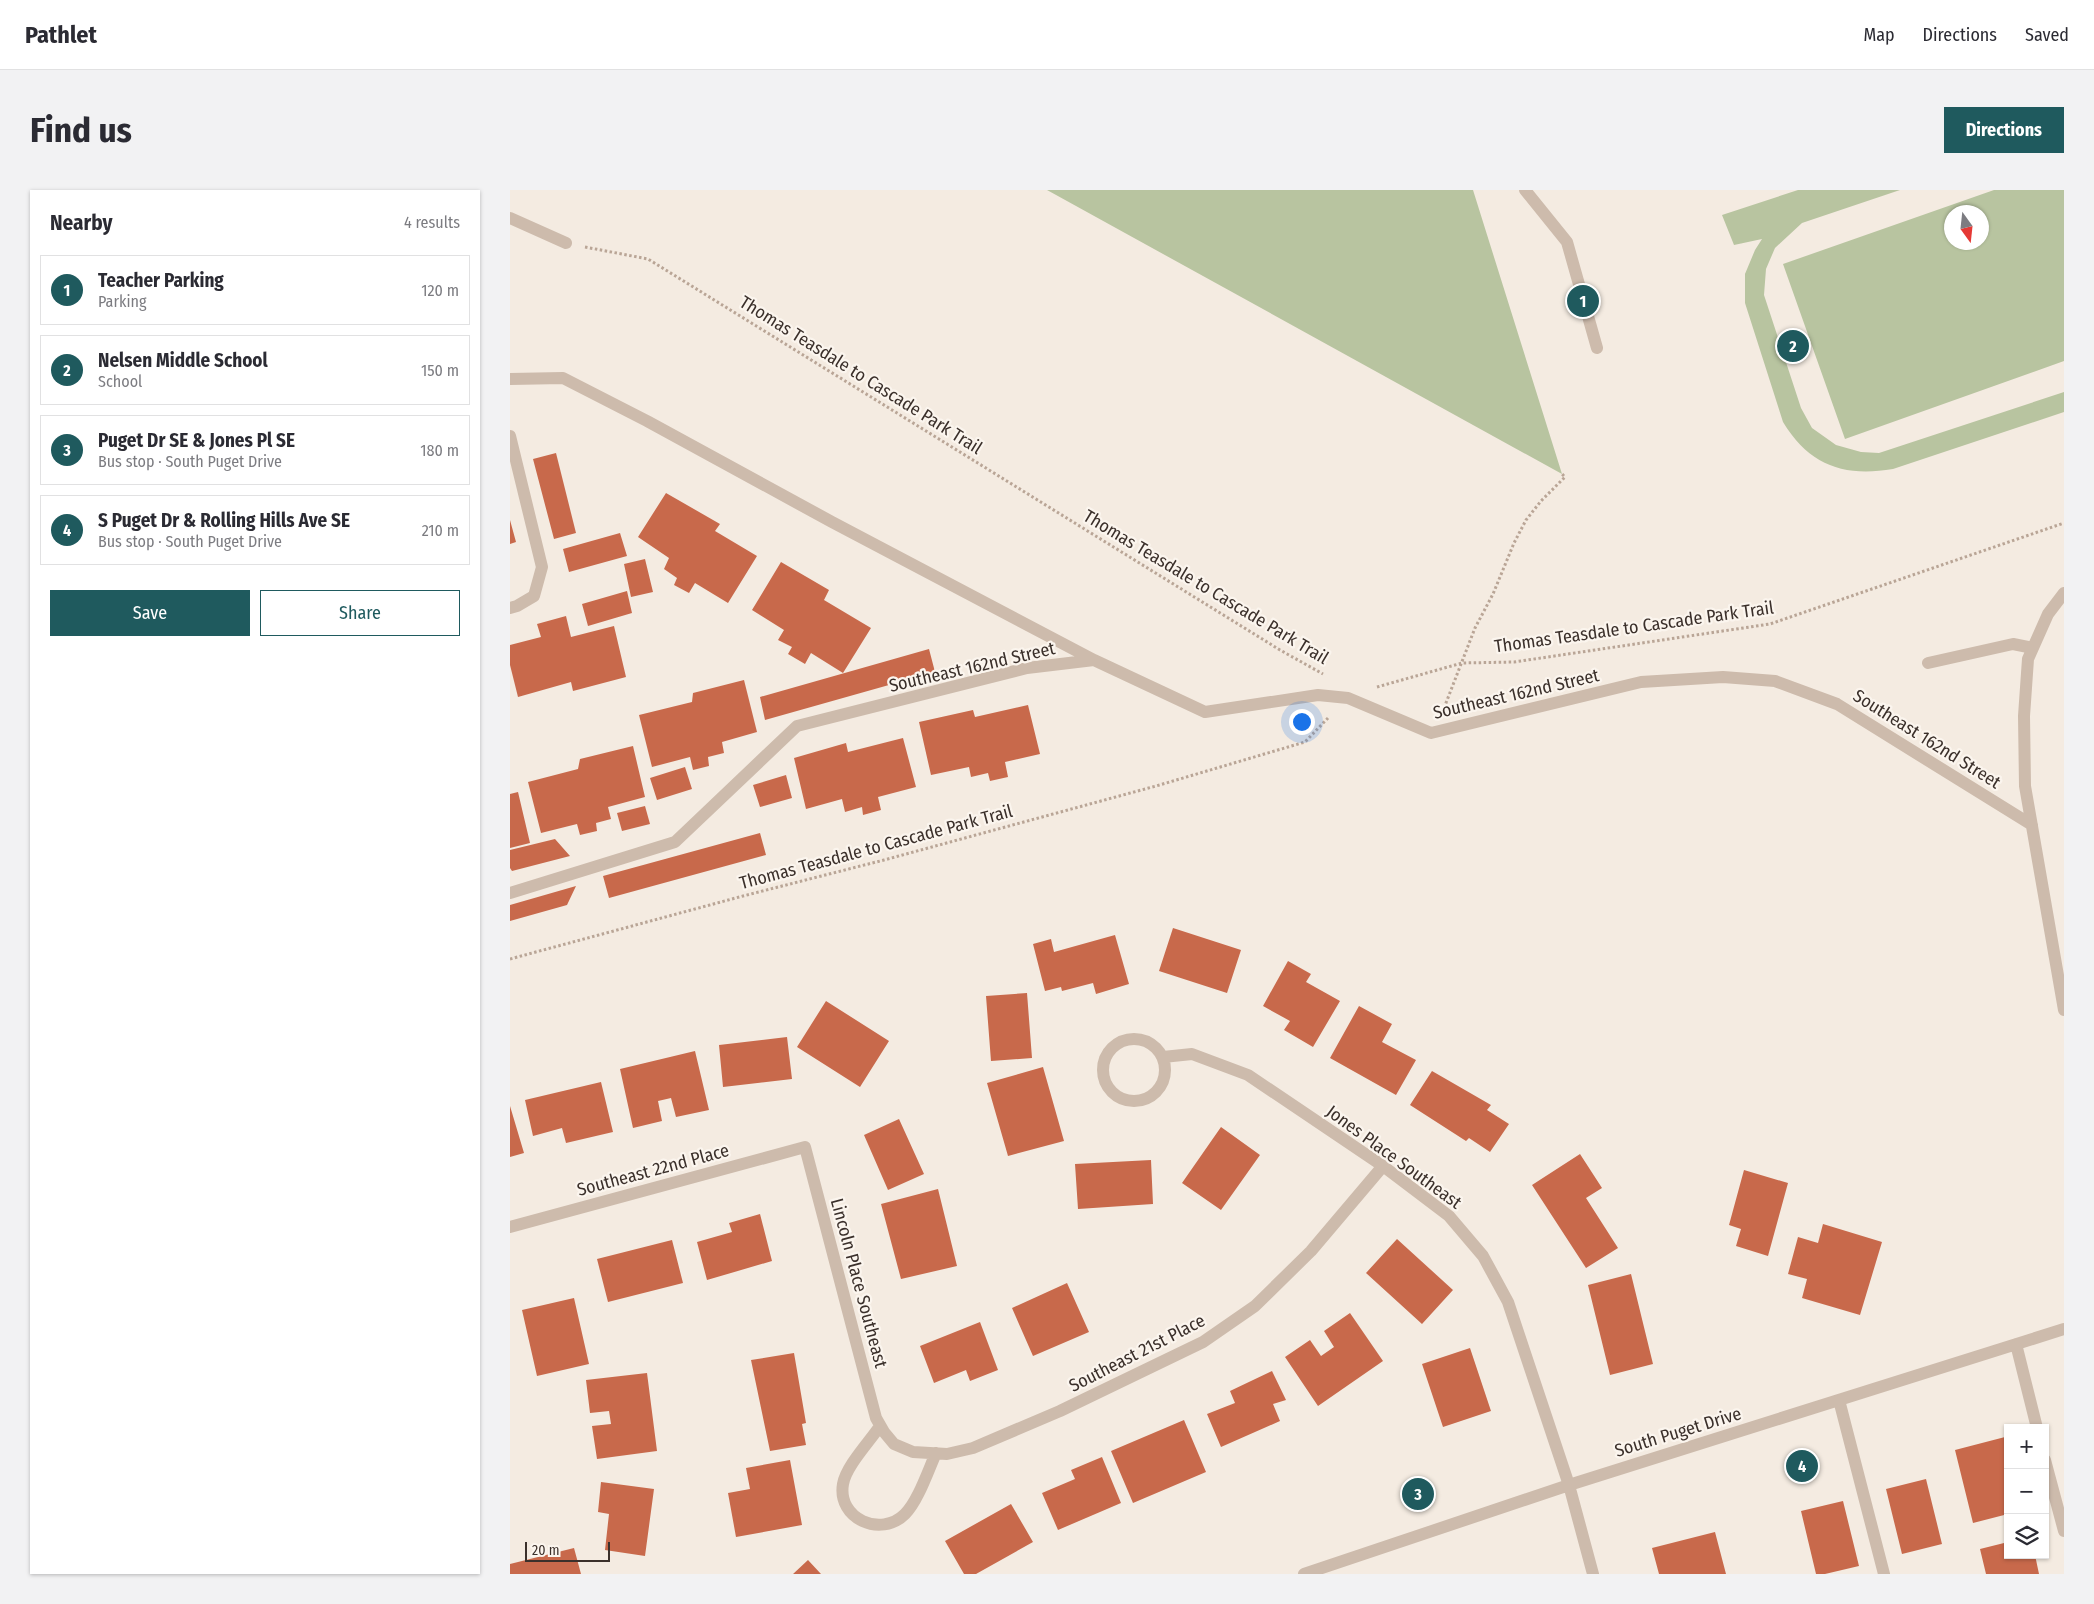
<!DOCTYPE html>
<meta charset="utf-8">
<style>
:root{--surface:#fff;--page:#f2f2f3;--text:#2b2b33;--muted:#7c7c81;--line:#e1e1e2;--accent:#1f5a5e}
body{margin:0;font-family:"Fira Sans Condensed",sans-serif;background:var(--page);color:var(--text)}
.controls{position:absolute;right:15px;bottom:15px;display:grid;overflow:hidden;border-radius:0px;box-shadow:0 1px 4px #0004}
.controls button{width:45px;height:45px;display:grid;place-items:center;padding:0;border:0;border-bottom:1px solid var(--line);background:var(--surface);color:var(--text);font:25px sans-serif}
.compass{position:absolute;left:1434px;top:15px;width:45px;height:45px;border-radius:50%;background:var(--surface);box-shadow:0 1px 4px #0004;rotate:165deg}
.scale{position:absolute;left:15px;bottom:12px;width:85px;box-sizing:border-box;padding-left:5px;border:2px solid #3b302b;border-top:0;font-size:14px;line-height:18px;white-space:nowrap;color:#3b302b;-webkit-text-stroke:4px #fbf5ee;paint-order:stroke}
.you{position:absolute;left:791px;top:531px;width:18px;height:18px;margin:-12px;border:4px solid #fff;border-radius:50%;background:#1a73e8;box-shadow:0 0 0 8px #1a73e833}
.badge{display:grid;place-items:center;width:32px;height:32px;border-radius:50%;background:var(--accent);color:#fff;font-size:16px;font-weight:700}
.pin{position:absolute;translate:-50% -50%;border:2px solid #fff;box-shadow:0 1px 5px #0006}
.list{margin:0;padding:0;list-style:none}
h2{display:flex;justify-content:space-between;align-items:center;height:65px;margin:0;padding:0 20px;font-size:21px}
h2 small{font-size:16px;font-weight:400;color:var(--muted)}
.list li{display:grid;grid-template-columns:32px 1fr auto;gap:15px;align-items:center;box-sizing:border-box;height:70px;margin:0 10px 10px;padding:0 10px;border:1px solid var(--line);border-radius:0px}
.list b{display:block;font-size:19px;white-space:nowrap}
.list p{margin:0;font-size:16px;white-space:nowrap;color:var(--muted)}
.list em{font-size:16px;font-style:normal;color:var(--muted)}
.actions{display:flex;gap:10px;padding:15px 20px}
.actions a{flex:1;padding:11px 0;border:1px solid var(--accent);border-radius:0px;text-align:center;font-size:18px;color:var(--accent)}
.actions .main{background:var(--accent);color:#fff}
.icon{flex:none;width:28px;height:28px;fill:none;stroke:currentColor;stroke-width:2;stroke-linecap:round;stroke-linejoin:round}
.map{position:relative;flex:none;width:1554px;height:1384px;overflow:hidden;border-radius:0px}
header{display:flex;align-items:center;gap:30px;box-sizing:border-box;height:70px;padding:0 25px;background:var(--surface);border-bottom:1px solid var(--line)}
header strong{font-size:24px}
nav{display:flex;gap:28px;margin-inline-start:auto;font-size:18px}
.intro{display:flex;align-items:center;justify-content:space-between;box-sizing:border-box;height:120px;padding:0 30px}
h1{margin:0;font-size:35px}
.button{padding:12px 22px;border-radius:0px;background:var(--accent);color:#fff;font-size:18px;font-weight:700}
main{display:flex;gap:30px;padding:0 30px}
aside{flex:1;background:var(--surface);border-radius:0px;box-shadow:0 1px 4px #0004}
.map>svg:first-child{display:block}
.green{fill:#b8c4a0;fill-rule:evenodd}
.building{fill:#c8694b}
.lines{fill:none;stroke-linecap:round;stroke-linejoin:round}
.path{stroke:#b9a596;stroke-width:3;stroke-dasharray:2.5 2.5;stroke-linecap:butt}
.minor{stroke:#cdbbac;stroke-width:12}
.labels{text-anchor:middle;stroke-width:4.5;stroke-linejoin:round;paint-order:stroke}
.street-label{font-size:18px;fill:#3b302b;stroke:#fbf5ee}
</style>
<header>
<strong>Pathlet</strong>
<nav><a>Map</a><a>Directions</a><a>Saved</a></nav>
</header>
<div class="intro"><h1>Find us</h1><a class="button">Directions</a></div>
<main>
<aside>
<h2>Nearby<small>4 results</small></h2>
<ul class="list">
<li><span class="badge">1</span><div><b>Teacher Parking</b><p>Parking</p></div><em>120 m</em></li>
<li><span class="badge">2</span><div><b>Nelsen Middle School</b><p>School</p></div><em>150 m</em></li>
<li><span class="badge">3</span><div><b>Puget Dr SE &amp; Jones Pl SE</b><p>Bus stop · South Puget Drive</p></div><em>180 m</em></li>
<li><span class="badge">4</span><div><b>S Puget Dr &amp; Rolling Hills Ave SE</b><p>Bus stop · South Puget Drive</p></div><em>210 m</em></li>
</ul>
<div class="actions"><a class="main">Save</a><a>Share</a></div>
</aside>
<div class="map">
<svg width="1554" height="1384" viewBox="0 0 1554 1384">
<rect width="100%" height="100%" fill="#f4ebe1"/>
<path class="green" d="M537,0H963L1052,284Z
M1288,0H1390L1292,33L1265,58L1256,79L1254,105L1291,218L1302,238L1326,255L1351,262L1369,263L1554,202V222L1383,279C1334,287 1300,276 1273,232L1235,113V84L1245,60L1252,49L1224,55L1212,25Z
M1484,0H1554V171L1335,249L1273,74ZM1442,22H1472V52H1442Z"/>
<path class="building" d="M46,263L66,343L44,349L23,269Z
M156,303L210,334L205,341L247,366L218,413L185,393L179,403L164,395L167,388L154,379L159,368L128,347Z
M0,330L6,352L0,354Z
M110,343L117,366L59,382L53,359Z
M135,369L143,402L121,407L114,374Z
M271,372L319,400L314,410L361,438L333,483L301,463L295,474L278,464L282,457L268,450L274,440L242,420Z
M117,401L122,423L78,436L72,414Z
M56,426L61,447L104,436L116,487L63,501L61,492L8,507L0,475V455L31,447L27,434Z
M419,459L425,482L255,530L250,507Z
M234,490L247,542L212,552L214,563L198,567L199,576L183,580L180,567L142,577L129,525L182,512L183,503Z
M518,515L530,564L495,572L498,587L480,591L478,583L461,587L459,577L421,585L409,532L463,520L465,527Z
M393,548L406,597L368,607L371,620L353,625L352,617L335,622L332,609L296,619L284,568L336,553L338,562Z
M123,556L135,607L98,617L101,629L86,633L87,641L70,645L67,634L31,643L18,592L68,579L70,569Z
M175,577L182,599L147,610L140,588Z
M276,585L282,608L250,617L243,595Z
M8,602L20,653L0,658V604Z
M135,616L140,634L112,641L107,623Z
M250,643L256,665L99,708L93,686Z
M45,649L60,666L2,681L0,678V660Z
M66,696L57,715L0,731V715Z
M663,738L731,760L717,803L649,781Z
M605,745L619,794L586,804L583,793L552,801L551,797L535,801L523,754L541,749L544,762Z
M778,771L801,784L796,792L830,811L803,857L774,840L780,831L753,816Z
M517,803L522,868L481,871L476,806Z
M316,811L379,851L350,897L287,857Z
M849,816L882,834L872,852L906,870L886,905L820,868Z
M277,847L282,889L213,897L209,855Z
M185,861L199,920L166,927L161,908L148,911L152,931L123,938L110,879Z
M533,877L554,951L498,966L477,893Z
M922,881L981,915L977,920L999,934L980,962L959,948L956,951L900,915Z
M91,892L103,942L56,953L52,938L23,946L15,910Z
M0,916L14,963L0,967Z
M389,929L414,984L378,1000L354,945Z
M711,937L750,965L711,1020L672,993Z
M1070,964L1092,998L1076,1008L1108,1058L1076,1078L1022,995Z
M641,970L643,1014L568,1019L565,974Z
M1234,980L1278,993L1258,1066L1226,1056L1231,1039L1219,1035Z
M428,999L447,1076L391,1089L371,1014Z
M250,1024L262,1071L197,1090L187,1052L222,1042L219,1033Z
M1313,1034L1372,1052L1350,1125L1292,1108L1297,1089L1278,1084L1288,1047L1308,1053Z
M887,1049L943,1100L912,1134L856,1083Z
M162,1050L173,1093L98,1112L87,1069Z
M1121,1084L1143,1174L1100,1185L1078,1095Z
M557,1093L579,1142L523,1166L502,1118Z
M64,1108L79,1174L27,1186L12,1120Z
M840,1123L873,1171L808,1216L775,1167L800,1150L811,1166L824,1157L814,1141Z
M470,1132L488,1180L460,1191L456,1180L424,1193L410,1156Z
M960,1158L981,1221L933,1237L912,1174Z
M284,1163L296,1233L292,1234L296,1255L260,1261L241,1170Z
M762,1181L776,1210L763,1214L770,1231L711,1257L697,1224L725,1213L720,1201Z
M137,1183L147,1261L87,1269L82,1236L101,1234L99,1221L80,1223L76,1190Z
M674,1230L696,1282L623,1313L601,1261Z
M1495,1247L1498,1260V1324L1463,1333L1445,1260Z
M592,1267L611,1313L548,1340L532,1303L565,1289L561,1280Z
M280,1270L292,1335L226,1347L218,1303L240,1299L236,1278Z
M1416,1289L1432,1354L1392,1364L1376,1299Z
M91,1292L144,1299L135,1366L95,1360L99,1324L88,1322Z
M1333,1311L1349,1376L1315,1384H1306L1291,1321Z
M501,1314L523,1352L466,1384H454L435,1351Z
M1205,1342L1216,1384H1149L1142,1358Z
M1498,1352V1365H1525L1529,1384H1476L1470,1359Z
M64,1358L71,1384H0V1374Z
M298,1370L311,1384H283Z"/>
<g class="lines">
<path class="path" d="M75,57L138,69L770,460L813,484
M867,497L952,473L1004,472L1260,434L1554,333
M934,518L965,438L983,404L1004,353L1016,330L1031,311L1055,287L1052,284
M0,769L233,706L374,670L646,596L795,552L818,528"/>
<path class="minor" d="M1015,0L1057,52L1087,158
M0,28L56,53
M0,189L53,188L137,231L322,332L584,470
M0,246L32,377L24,406L7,416L0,418
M1554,403L1538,424L1518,469L1514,526L1515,596L1554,820
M1418,473L1503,454L1523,458
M0,703L165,652L287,536L517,478L584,470L695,522L808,505L838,508L921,543L1131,492L1213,487L1265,491L1327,514L1522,635
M593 880a31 31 0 1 1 62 0a31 31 0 1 1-62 0Z
M653,867L682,864L738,885L873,976L939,1026L973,1066L998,1112L1059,1295L1083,1384
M0,1037L295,957L366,1228L374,1242L384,1254L403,1262L437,1264L463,1258L550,1221L693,1152L745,1116L801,1061L873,976
M1506,1154L1527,1238
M1329,1210L1374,1384
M370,1236C360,1251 336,1276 333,1294C327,1329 371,1348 395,1324C408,1311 418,1281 426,1263
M1535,1270L1554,1341
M794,1384L1059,1295L1554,1139"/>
</g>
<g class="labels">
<g class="street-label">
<text transform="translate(351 185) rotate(32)" y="6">Thomas Teasdale to Cascade Park Trail</text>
<text transform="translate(696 397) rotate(31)" y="6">Thomas Teasdale to Cascade Park Trail</text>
<text transform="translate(1124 437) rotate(-8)" y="6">Thomas Teasdale to Cascade Park Trail</text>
<text transform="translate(462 477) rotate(-13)" y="6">Southeast 162nd Street</text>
<text transform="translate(1006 504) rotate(-13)" y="6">Southeast 162nd Street</text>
<text transform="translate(1417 549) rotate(32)" y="6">Southeast 162nd Street</text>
<text transform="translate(366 657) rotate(-15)" y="6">Thomas Teasdale to Cascade Park Trail</text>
<text transform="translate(884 967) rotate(36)" y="6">Jones Place Southeast</text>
<text transform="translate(143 980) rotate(-15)" y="6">Southeast 22nd Place</text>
<text transform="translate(349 1093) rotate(75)" y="6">Lincoln Place Southeast</text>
<text transform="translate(627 1163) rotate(-27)" y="6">Southeast 21st Place</text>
<text transform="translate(1168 1242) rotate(-17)" y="6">South Puget Drive</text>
</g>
</g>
</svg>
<div class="controls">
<button>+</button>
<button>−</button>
<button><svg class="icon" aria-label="layers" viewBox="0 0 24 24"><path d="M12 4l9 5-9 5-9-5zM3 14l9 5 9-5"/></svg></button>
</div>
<svg class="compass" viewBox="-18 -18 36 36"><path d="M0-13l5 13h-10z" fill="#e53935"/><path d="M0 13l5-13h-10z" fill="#7c7c81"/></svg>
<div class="scale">20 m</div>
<div class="you"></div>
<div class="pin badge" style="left:1073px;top:111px">1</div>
<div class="pin badge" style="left:1283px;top:156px">2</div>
<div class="pin badge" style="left:908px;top:1304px">3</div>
<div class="pin badge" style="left:1292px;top:1276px">4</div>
</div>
</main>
